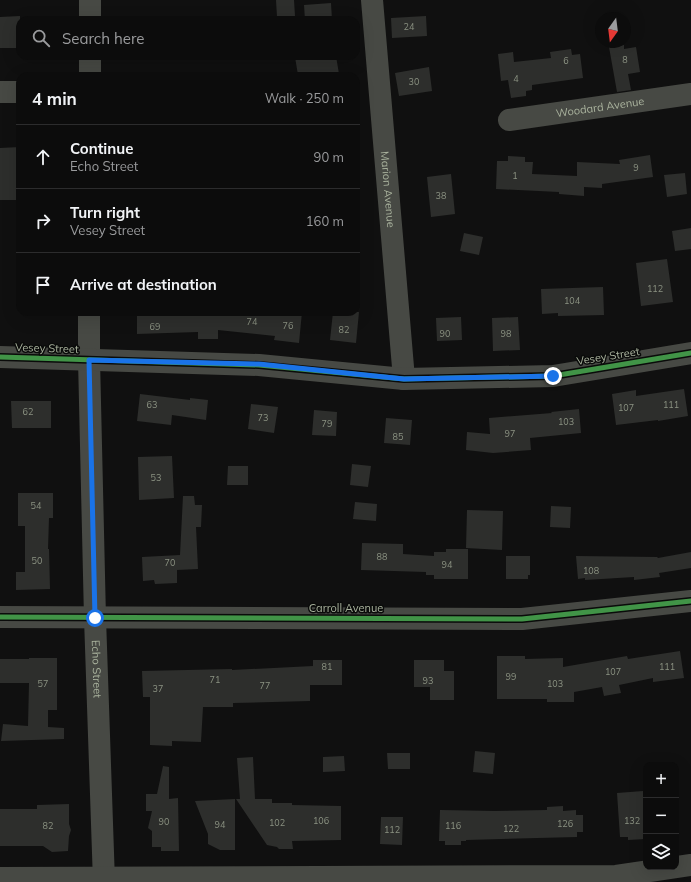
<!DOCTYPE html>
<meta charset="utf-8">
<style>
:root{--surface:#0c0c0c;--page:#1a1a1a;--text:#f1f3f6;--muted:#9a9b9d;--line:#2c2c2d}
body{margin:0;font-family:Mulish,sans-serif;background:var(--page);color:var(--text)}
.controls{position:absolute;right:12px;bottom:12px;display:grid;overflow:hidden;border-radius:8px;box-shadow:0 4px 16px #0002}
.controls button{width:36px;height:36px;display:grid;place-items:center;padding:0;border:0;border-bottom:1px solid var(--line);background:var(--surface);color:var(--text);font:20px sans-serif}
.compass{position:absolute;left:595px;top:12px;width:36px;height:36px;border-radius:50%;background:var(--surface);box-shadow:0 4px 16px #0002;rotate:194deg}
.stop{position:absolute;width:12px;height:12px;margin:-9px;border:3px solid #1a73e8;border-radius:50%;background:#fff}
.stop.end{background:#1a73e8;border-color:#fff;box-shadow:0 1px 4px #0008}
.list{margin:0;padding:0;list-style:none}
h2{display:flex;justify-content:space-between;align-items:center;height:52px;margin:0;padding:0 16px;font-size:17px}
h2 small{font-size:13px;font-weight:400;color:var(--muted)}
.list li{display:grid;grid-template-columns:26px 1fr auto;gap:12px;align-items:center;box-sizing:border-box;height:64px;padding:0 16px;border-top:1px solid var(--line)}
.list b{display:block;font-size:15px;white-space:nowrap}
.list p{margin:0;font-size:13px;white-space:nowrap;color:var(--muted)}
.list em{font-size:13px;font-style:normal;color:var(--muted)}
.icon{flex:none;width:22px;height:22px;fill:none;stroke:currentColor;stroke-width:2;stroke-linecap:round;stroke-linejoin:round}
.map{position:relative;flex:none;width:691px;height:882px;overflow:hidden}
.search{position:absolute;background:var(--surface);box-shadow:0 4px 16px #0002;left:16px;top:16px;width:344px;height:44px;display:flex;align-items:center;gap:10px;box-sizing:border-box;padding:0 14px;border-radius:12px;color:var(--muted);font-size:15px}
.panel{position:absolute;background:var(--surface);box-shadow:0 4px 16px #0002;left:16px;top:72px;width:344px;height:244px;border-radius:12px}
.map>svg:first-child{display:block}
.building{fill:#2d2e2c}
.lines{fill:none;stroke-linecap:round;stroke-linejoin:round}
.minor{stroke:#474944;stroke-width:22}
.cycleway-casing{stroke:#0a0b0a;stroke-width:8}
.cycleway{stroke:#419447;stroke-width:5}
.route{stroke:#1a73e8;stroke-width:5}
.labels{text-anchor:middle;stroke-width:3;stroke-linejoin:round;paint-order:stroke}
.number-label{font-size:9px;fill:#8b9282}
.street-label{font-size:11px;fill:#aab39e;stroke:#0a0b0a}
</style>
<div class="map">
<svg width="691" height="882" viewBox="0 0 691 882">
<rect width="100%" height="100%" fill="#101010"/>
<path class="building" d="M276,0H294L295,16L277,17Z
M331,3L332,20H305L304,5Z
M20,16V48H0V17Z
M426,16L427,36L392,38L391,18Z
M624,45V49L636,47L640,72L628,74L631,90L617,92L609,47Z
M571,49L572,55L580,54L583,78L532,85V90L526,91V96L511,98L508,80L501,81L498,54L513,52L514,62L551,58L550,52Z
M306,56H336L339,74L322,76H305L304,74L298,75L295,57Z
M429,67L432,91L399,96L395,73Z
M20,147V170H16L17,200H0V148Z
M650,155L653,177L602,184V188L584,187V196L559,194V192L496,189L497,161H508V156L525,157V162H533L532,174L577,176V162L620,164L619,160Z
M685,173L687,194L667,197L664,175Z
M451,174L455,214L431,217L427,177Z
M691,228V249L675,251L672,231Z
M464,233L483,237L479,255L460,251Z
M667,259L673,302L641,306L636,263Z
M603,287L604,315L558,316V313L542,314L541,289Z
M137,312H171L172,315H240V312H302L299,343L274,340L275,336L218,330V339H198V332L137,334Z
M333,312H359L356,343L330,340Z
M461,317L462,340L437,341L436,318Z
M518,317L520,350L493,351L492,318Z
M684,389L688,416L658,421V420L616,425L612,394L636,390V396Z
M140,394L190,400V398L208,400L206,420L172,415L171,425L137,421Z
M11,401H51V428H12Z
M251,404L278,407L274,433L248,429Z
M579,409L581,433L530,438L531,450L493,453L466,450L467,432L490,434L489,418L552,413L551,412Z
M314,410L337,412L336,436L312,435Z
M386,418L412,420L410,445L384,443Z
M172,456L174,498L139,500L138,457Z
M352,464L371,466L368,487L350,485Z
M228,466H248V485H227Z
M18,493H53V518H49L48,549H49L50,589L16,590V572H25V526H18Z
M183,496H194L195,505H202L201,527H196L198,569L177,570V583L155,584L154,580L143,581L142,557L180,555Z
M355,502L377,504L376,521L353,519Z
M551,506L571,507L570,528L550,527Z
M467,510L503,511L502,550L466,548Z
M362,543L403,544V554L434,556V552H446V549H468V579H434V575H426V572L361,570Z
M691,552V568L659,573L660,577L634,580V577L585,580V578L578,579L576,556L657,557L658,558Z
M506,556H530V575H528V579H506Z
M680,651L684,678L653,682V678L619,685L621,693L604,696L602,687L574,692V702H547V699H497V656H525V659L563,658V667L627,656L628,659Z
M29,658H57V710H48V727L64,728V739L1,741L3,724L28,726L29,683H0V659H29Z
M313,660H342V685H310V701L233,703V707H203L201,742L172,741V746L150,745V697H143L142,671L232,669V670L313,666Z
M414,660H444V671H454V700H430V687H414Z
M475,751L495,753L493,774L473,772Z
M387,753H410V769H388Z
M344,756L345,771L323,772V757Z
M253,757L255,799H272V803H292V805L341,806V840L292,841L293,849H279L277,847L267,845L236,799H240L237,758Z
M163,766L169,767V799L178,798L179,851H161V847H152V831L148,828L152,811H146V794H157Z
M643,791L646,839L628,840V837H620L617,793Z
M235,799V850H220L208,844V834L195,801Z
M69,804V824L71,830L69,836L68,851L52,852L43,846H0V809H37V805Z
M563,806V811L576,810V815H583V832H577V837L466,840V841H461V845H445V841H439L440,810L494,811L547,810V807Z
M381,817H403L402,845L380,844Z"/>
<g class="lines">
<g class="minor">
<path id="s1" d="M372,0L404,379"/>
<path d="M90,20V0"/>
<path d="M90,76V56"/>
<path d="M0,92H20"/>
<path id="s2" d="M509,120L691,94"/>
<path id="s3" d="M89,312V359L95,618L104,882"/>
<path d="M0,357L259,365L404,379L553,376L691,353"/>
<path d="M0,617L522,619L691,601"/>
<path d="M0,878L616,876L691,865"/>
</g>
<defs>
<path id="cycleway" d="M0,357L259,365L404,379L553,376L691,353
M0,617L522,619L691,601"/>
</defs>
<use href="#cycleway" class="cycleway-casing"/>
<use href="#cycleway" class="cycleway"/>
</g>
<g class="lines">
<path class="route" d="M95,618L89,360L259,364L404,379L553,376"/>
</g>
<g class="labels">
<g class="number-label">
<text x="409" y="30">24</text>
<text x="625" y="63">8</text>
<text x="566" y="64">6</text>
<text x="516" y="82">4</text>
<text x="414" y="85">30</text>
<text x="636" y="171">9</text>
<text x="515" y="179">1</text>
<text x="441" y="199">38</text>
<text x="655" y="292">112</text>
<text x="572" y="304">104</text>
<text x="252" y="325">74</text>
<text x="288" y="329">76</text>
<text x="155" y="330">69</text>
<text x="344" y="333">82</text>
<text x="445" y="337">90</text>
<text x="506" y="337">98</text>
<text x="152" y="408">63</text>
<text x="671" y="408">111</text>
<text x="626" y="411">107</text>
<text x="28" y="415">62</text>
<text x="263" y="421">73</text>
<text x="566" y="425">103</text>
<text x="327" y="427">79</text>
<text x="510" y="437">97</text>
<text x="398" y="440">85</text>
<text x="156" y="481">53</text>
<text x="36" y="509">54</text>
<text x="382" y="560">88</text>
<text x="37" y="564">50</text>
<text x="170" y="566">70</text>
<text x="447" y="568">94</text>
<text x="591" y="574">108</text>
<text x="327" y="670">81</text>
<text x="667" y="670">111</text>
<text x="613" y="675">107</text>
<text x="511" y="680">99</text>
<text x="215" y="683">71</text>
<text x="428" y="684">93</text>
<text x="43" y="687">57</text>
<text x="555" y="687">103</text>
<text x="265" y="689">77</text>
<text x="158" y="692">37</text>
<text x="321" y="824">106</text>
<text x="632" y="824">132</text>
<text x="164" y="825">90</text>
<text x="277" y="826">102</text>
<text x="565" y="827">126</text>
<text x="220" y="828">94</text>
<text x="48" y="829">82</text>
<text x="453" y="829">116</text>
<text x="511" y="832">122</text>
<text x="392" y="833">112</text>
</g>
<g class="street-label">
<text dy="4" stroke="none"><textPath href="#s2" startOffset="92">Woodard Avenue</textPath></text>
<text dy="4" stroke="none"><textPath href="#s1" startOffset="190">Marion Avenue</textPath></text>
<text transform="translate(47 348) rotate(2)" y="4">Vesey Street</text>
<text transform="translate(608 356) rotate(-9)" y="4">Vesey Street</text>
<text x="346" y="612">Carroll Avenue</text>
<text dy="4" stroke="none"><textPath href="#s3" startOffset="357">Echo Street</textPath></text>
</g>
</g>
</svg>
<div class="controls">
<button>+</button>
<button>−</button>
<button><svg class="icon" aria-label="layers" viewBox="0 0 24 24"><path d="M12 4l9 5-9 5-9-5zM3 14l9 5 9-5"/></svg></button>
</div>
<svg class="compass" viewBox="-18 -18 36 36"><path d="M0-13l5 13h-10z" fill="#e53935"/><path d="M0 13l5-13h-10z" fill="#9a9b9d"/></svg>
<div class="stop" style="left:95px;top:618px"></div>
<div class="stop end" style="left:553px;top:376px"></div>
<div class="search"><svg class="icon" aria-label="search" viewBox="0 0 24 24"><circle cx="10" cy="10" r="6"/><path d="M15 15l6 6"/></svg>Search here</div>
<section class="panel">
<h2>4 min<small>Walk · 250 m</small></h2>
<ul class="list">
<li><svg class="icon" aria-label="ahead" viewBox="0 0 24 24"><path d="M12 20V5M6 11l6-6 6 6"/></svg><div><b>Continue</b><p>Echo Street</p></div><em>90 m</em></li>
<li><svg class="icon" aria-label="right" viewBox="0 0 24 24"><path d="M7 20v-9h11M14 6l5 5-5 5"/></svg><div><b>Turn right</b><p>Vesey Street</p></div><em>160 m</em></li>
<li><svg class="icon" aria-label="arrive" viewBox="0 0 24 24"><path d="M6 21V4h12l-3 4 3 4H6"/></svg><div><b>Arrive at destination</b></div></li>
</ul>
</section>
</div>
